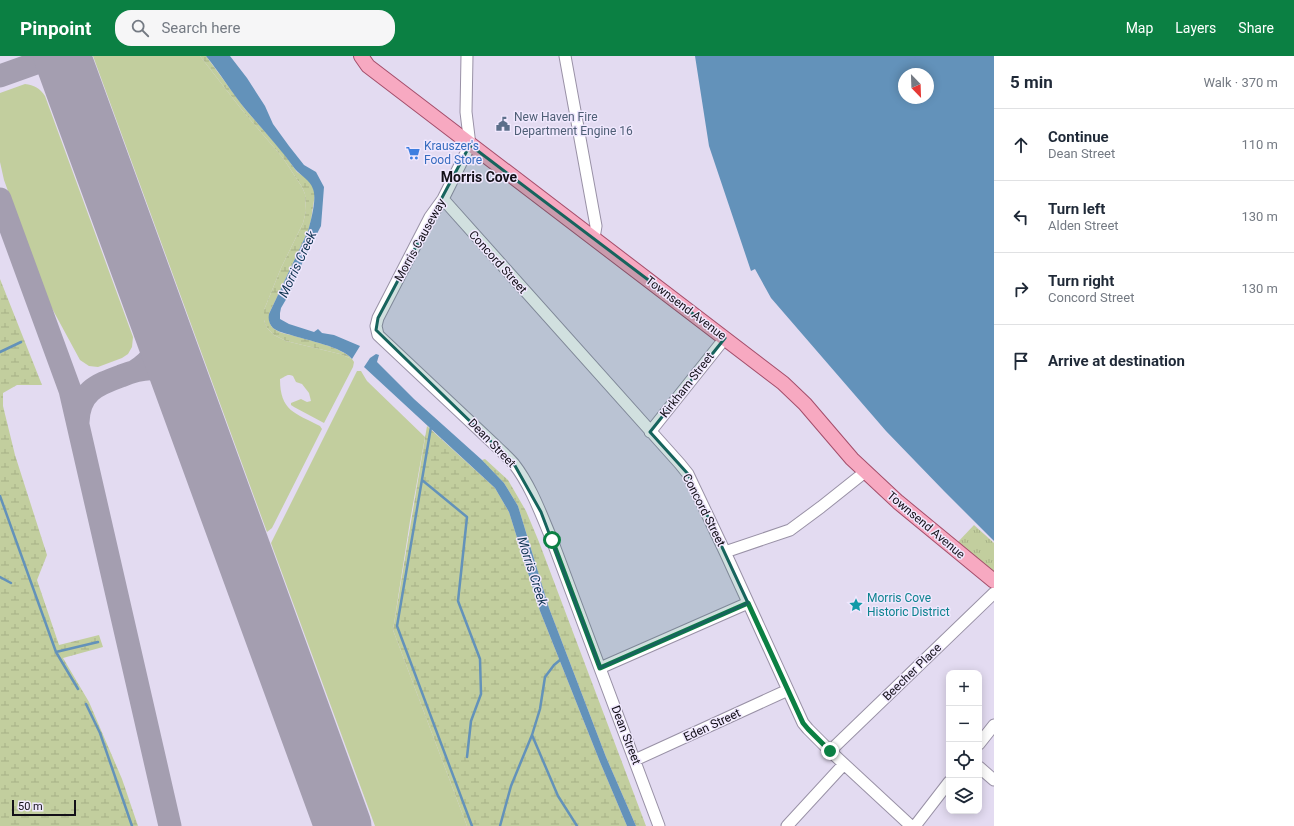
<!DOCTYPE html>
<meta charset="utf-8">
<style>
:root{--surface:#fff;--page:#f6f6f7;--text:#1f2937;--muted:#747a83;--line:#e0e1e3;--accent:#0b8043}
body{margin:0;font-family:Roboto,sans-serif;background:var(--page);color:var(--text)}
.controls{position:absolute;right:12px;bottom:12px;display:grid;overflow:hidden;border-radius:8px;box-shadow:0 2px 10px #0003}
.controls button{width:36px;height:36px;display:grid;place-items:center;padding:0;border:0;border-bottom:1px solid var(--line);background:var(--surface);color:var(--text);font:20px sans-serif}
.compass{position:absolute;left:898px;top:12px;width:36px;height:36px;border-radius:50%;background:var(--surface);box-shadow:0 2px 10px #0003;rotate:157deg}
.scale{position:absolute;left:12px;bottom:10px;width:64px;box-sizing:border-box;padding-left:4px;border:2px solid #131018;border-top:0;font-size:11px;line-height:14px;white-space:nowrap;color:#131018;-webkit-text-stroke:3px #f0e8fe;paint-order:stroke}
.stop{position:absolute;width:12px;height:12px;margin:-9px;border:3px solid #0b8043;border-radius:50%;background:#fff}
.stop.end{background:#0b8043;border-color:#fff;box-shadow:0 1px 4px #0008}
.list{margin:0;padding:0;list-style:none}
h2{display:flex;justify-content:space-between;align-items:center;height:52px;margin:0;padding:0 16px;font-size:17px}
h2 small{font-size:13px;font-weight:400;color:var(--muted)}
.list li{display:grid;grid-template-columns:26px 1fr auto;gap:12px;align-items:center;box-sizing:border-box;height:72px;padding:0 16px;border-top:1px solid var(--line)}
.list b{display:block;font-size:15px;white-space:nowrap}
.list p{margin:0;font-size:13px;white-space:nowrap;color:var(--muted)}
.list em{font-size:13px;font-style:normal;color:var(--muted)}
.icon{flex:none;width:22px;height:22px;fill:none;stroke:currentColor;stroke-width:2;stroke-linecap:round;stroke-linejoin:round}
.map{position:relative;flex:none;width:994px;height:770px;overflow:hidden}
header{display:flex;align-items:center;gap:24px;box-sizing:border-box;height:56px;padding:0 20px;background:var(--accent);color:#fff}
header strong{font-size:19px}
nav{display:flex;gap:22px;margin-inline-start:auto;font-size:14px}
.search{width:280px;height:36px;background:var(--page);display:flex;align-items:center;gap:10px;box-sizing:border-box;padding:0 14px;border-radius:16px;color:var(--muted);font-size:15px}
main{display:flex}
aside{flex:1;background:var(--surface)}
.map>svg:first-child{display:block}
.grass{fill:#c2ce9e}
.wetland{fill:url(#wetland-marsh)}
.park{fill:url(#park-tufts)}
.water{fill:#6392ba;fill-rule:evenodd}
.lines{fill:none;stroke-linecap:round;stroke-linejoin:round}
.stream{stroke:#6392ba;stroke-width:2.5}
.taxiway{stroke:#a49eb0;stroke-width:23}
.runway{stroke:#a49eb0;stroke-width:57}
.minor-casing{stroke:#9991a6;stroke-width:13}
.major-casing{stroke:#a44e6b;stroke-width:16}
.minor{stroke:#fff;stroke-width:11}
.major{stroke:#f7a9c1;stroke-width:14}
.route{stroke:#0b8043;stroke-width:5}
.marked{fill:#17645d;fill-opacity:0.2;stroke:#17645d;stroke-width:3;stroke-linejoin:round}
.labels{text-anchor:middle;stroke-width:3;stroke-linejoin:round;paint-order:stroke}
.service-label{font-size:12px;fill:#4e5e75;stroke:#f0e8fe;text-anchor:start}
.shop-label{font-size:12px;fill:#366cbe;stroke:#f0e8fe;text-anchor:start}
.street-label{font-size:12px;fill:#131018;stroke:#f0e8fe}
.culture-label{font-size:12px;fill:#0d838f;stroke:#f0e8fe;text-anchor:start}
.water-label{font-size:13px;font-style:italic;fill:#0f3451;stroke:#f0e8fe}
.quarter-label{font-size:14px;font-weight:bold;fill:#131018;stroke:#f0e8fe}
</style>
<header>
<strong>Pinpoint</strong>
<div class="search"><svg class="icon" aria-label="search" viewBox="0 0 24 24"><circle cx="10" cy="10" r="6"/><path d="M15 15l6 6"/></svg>Search here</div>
<nav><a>Map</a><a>Layers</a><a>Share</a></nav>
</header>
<main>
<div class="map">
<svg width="994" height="770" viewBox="0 0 994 770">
<defs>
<pattern id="wetland-marsh" width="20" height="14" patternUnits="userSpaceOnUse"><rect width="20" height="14" fill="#c2ce9e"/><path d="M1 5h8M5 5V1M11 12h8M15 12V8" fill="none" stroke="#a6b087"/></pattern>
<pattern id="park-tufts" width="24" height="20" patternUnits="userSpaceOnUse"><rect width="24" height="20" fill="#c2ce9e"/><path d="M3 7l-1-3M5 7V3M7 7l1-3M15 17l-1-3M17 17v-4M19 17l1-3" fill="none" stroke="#a6b087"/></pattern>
</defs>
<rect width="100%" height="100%" fill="#e3dbf1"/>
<path class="grass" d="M93,0H200L242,54L283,102L302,131L305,138L306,155L303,167L281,212L264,254V264L267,272L274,279L286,285L340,298L352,303L354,306L353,311L324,367L294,351L291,349V347L301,343L307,346L311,345L309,337L302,328L296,326L293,320C287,317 285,321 280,323C280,355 295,357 320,370L322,373L272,472L267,476Z
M25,28C34,29 40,32 45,40L133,281L132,291L128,298L122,302L98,311L89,310L80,304L48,245L4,124L0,106V37Z
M357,315H361L367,325L425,381L410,465L393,574L467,770H375L271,487Z"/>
<path class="wetland" d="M200,0H206L245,53L282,95L297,116L306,122L312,129L315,138L311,164L308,175L269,258C269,263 269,268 273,272C278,276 285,278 291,279C307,284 342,291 352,303L340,298L286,285L274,279L267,272L264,264V254L281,212L303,167L306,155L305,138L302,131L283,102L242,54Z
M0,223L42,329H17L3,337V350L15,399L47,499L37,524L59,589L99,579L103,591L63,602L89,646L122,723L138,770H0Z
M427,370L495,432L509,456L540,555L600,706L627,770H467L393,574Z
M485,403L508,424L526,455L539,486L646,770H636L606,701L549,552L518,450L504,427L482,404Z"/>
<path class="park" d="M974,469L994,487V518L956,488Z"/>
<path class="water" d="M206,0H230L247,22L265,50L273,68L289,90L304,109L316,116L324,131L321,170L303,205L291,235L281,252L280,257V263L289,268L314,276L318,273L322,277L334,279L360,290L352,303C343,291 306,284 291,279C285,277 278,276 273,272C269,268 268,263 269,258L308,175C311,164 317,143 313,133C310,124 301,120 295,113C280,92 263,74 246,54C232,37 220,17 206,0Z
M695,0H994V485L944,435L886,375L771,242L755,213L751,215L709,90ZM904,18H928V42H904Z
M376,298L379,299L377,306L414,343L482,404L504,427L518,450L549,552L606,701L636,770H627L600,706L540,555L509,456L495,432L364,311L370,302Z"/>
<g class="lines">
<path class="stream" d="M0,296L21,286
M431,371L397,570L472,770
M422,424L467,461L458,545L480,603L481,638L471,665L467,701
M0,440L56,596L78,633
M0,521L11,527
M56,596L98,586
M86,648L100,677L132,770
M532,679L558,740L577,770
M500,770L511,730L532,679L540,653L545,621L554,609L560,604"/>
<path class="taxiway" d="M0,20L56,0
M0,143L70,334L170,770
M135,315C155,303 159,291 160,268
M78,366C79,336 96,329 121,320C131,316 142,312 154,313C165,315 174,324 183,331"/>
<path class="runway" d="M62,0L343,770"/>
<defs>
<path id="minor" d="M467,0L466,56L470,89L443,143L430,161L378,262L376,270L378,279L496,390C502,396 509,402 514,408C531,430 541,458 552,484L659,770
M565,0L596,170L594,182
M443,143L680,408L688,418L725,496L803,667L808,673L830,695L911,770
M650,376L725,282
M725,496L790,474L821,451L865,416
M600,612L748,547
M979,688L994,669
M830,695L994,537
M635,704L788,634
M979,711L994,724
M787,770L844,708
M915,770L949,726"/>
<path id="major" d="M361,0L368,10L423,52L783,327L805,348L852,403L898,446L994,525"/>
</defs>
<use href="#minor" class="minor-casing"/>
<use href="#major" class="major-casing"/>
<use href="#minor" class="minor"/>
<use href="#major" class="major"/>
</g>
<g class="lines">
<path class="route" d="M552,484L600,612L748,547L803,667L808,673L830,695"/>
</g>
<path class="marked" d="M470,89L725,282L650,376L688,418L748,547L600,612L541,456L514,408L376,274L378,262Z"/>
<defs>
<symbol id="civic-bare" viewBox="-9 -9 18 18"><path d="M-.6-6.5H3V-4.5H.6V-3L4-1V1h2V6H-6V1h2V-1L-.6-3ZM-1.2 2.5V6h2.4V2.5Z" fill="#5c6f8a" stroke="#f0e8fe" stroke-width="2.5" paint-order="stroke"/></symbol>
<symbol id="supermarket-bare" viewBox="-9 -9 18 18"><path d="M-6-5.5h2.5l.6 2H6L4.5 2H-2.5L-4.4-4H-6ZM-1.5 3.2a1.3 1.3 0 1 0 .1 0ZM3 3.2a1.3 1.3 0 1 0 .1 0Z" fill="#3f7fe0" stroke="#f0e8fe" stroke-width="2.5" paint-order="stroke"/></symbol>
<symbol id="sight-bare" viewBox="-9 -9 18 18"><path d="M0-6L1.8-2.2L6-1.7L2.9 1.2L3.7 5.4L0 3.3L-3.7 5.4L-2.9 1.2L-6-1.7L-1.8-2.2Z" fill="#0f9aa8" stroke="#f0e8fe" stroke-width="2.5" paint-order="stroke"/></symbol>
</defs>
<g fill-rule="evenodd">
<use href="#civic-bare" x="493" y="58" width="20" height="20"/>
<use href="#supermarket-bare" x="403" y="87" width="20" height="20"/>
<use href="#sight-bare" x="846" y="539" width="20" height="20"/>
</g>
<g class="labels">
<g class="service-label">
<text x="514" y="65">New Haven Fire<tspan x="514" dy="14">Department Engine 16</tspan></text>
</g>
<g class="shop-label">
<text x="424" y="94">Krauszer's<tspan x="424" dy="14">Food Store</tspan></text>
</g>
<g class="street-label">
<text transform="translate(420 184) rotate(-61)" y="4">Morris Causeway</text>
<text transform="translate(498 206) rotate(48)" y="4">Concord Street</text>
<text transform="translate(686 252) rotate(37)" y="4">Townsend Avenue</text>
<text transform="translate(687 329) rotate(-52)" y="4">Kirkham Street</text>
<text transform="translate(492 387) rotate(46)" y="4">Dean Street</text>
<text transform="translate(704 454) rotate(63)" y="4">Concord Street</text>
<text transform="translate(926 469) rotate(40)" y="4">Townsend Avenue</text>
<text transform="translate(912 616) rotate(-44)" y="4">Beecher Place</text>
<text transform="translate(712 669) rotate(-25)" y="4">Eden Street</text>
<text transform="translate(626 679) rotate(69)" y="4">Dean Street</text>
</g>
<g class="culture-label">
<text x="867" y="546">Morris Cove<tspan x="867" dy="14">Historic District</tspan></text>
</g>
<g class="water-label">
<text transform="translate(297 208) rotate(-65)" y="5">Morris Creek</text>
<text transform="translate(533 515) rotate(72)" y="5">Morris Creek</text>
</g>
<g class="quarter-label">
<text x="479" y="126">Morris Cove</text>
</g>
</g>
</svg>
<div class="controls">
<button>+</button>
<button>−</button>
<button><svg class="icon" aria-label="locate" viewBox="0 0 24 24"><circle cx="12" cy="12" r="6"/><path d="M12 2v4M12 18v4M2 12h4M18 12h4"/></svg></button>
<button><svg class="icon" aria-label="layers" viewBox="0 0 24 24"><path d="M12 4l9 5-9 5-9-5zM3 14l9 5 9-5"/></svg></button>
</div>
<svg class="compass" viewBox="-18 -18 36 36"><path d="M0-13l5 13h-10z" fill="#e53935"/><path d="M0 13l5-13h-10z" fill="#747a83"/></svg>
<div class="scale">50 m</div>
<div class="stop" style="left:552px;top:484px"></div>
<div class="stop end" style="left:830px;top:695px"></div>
</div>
<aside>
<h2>5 min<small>Walk · 370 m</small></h2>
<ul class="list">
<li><svg class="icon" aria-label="ahead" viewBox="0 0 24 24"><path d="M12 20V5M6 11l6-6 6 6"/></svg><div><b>Continue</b><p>Dean Street</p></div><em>110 m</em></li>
<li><svg class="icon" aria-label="left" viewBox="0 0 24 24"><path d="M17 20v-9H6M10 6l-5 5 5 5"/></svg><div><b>Turn left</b><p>Alden Street</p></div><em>130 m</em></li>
<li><svg class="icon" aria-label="right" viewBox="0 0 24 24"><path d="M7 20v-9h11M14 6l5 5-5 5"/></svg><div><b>Turn right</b><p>Concord Street</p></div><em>130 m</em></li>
<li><svg class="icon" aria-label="arrive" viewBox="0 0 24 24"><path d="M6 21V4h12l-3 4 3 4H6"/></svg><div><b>Arrive at destination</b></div></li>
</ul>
</aside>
</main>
